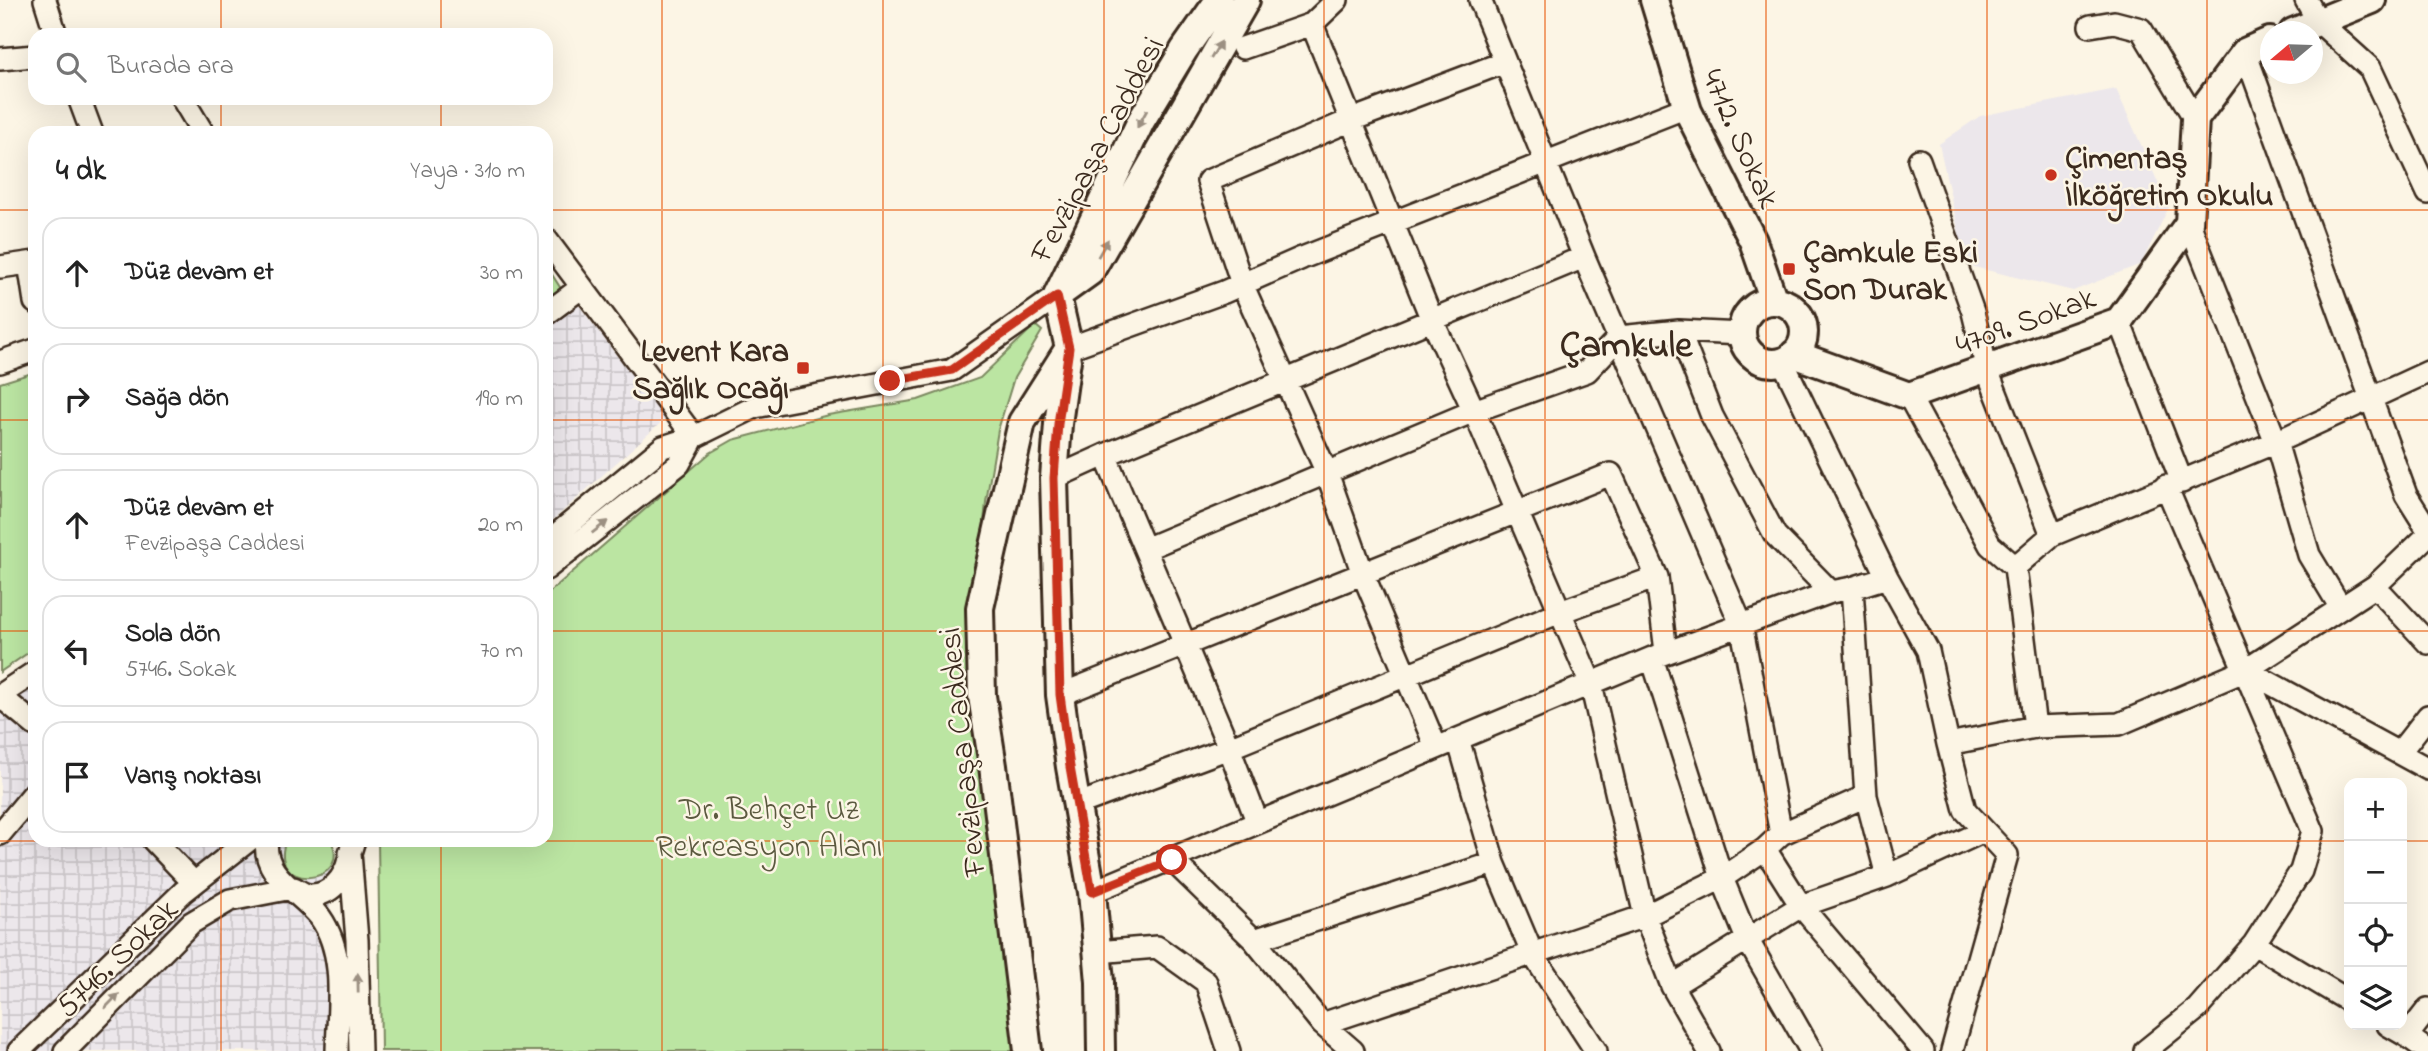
<!DOCTYPE html>
<html lang="tr">
<meta charset="utf-8">
<style>
:root{--surface:#fff;--page:#f6f6f6;--text:#222;--muted:#767676;--line:#e0e0e0}
body{margin:0;font-family:"Indie Flower",sans-serif;background:var(--page);color:var(--text)}
.controls{position:absolute;right:21px;bottom:21px;display:grid;overflow:hidden;border-radius:14px;box-shadow:0 7px 28px #0002}
.controls button{width:63px;height:63px;display:grid;place-items:center;padding:0;border:0;border-bottom:2px solid var(--line);background:var(--surface);color:var(--text);font:35px sans-serif}
.compass{position:absolute;left:2260px;top:21px;width:63px;height:63px;border-radius:50%;background:var(--surface);box-shadow:0 7px 28px #0002;rotate:251deg}
.stop{position:absolute;width:21px;height:21px;margin:-16px;border:5px solid #c8321e;border-radius:50%;background:#fff}
.stop.end{background:#c8321e;border-color:#fff;box-shadow:0 2px 7px #0008}
.list{margin:0;padding:0;list-style:none}
h2{display:flex;justify-content:space-between;align-items:center;height:91px;margin:0;padding:0 28px;font-size:30px}
h2 small{font-size:23px;font-weight:400;color:var(--muted)}
.list li{display:grid;grid-template-columns:46px 1fr auto;gap:21px;align-items:center;box-sizing:border-box;height:112px;margin:0 14px 14px;padding:0 14px;border:2px solid var(--line);border-radius:21px}
.list b{display:block;font-size:26px;white-space:nowrap}
.list p{margin:0;font-size:23px;white-space:nowrap;color:var(--muted)}
.list em{font-size:23px;font-style:normal;color:var(--muted)}
.icon{flex:none;width:38px;height:38px;fill:none;stroke:currentColor;stroke-width:2;stroke-linecap:round;stroke-linejoin:round}
.map{position:relative;flex:none;width:2428px;height:1051px;overflow:hidden}
.search{position:absolute;background:var(--surface);box-shadow:0 7px 28px #0002;left:28px;top:28px;width:525px;height:77px;display:flex;align-items:center;gap:18px;box-sizing:border-box;padding:0 24px;border-radius:21px;color:var(--muted);font-size:26px}
.panel{position:absolute;background:var(--surface);box-shadow:0 7px 28px #0002;left:28px;top:126px;width:525px;height:721px;border-radius:21px}
.map>svg:first-child{display:block}
.built{fill:#ece7eb}
.industrial{fill:url(#industrial-grid)}
.green{fill:#bbe5a2;stroke:#7b8860;stroke-width:2}
.lines{fill:none;stroke-linecap:round;stroke-linejoin:round}
.minor-casing{stroke:#3b2a1e;stroke-width:26}
.tertiary-casing{stroke:#3b2a1e;stroke-width:32}
.minor{stroke:#fcf5e5;stroke-width:21}
.tertiary{stroke:#fcf5e5;stroke-width:26}
.oneway{fill:#9c9082}
.route{stroke:#c8321e;stroke-width:9}
.grid{fill:none;stroke:#e8590c;stroke-width:2;stroke-opacity:0.55}
.poi-dot{fill:#c8321e;stroke:#fcf5e5;stroke-width:2.5}
.labels{text-anchor:middle;stroke-width:5;stroke-linejoin:round;paint-order:stroke}
.street-label{font-size:32px;fill:#3b2a1e;stroke:#fcf5e5}
.poi-label{font-size:32px;font-weight:bold;fill:#3b2a1e;stroke:#fcf5e5;text-anchor:start}
.park-label{font-size:32px;fill:#5b593f;stroke:#fcf5e5}
.district-label{font-size:38px;font-weight:bold;fill:#3b2a1e;stroke:#fcf5e5}
</style>
<div class="map">
<svg width="2428" height="1051" viewBox="0 0 2428 1051">
<defs>
<pattern id="industrial-grid" width="8" height="8" patternUnits="userSpaceOnUse" patternTransform="scale(1.75)"><rect width="8" height="8" fill="#ece7eb"/><path d="M0 4h8M4 0v8" fill="none" stroke="#cbc6c9"/></pattern>
</defs>
<rect width="100%" height="100%" fill="#fcf5e5"/>
<filter id="ink" filterUnits="userSpaceOnUse"><feTurbulence type="fractalNoise" baseFrequency=".0143" numOctaves="2"/><feDisplacementMap in="SourceGraphic" scale="14" xChannelSelector="R" yChannelSelector="G"/><feConvolveMatrix kernelMatrix="1 2 1 2 8 2 1 2 1" color-interpolation-filters="sRGB"/></filter>
<g filter="url(#ink)">
<path class="built" d="M2116,89L2169,207L2141,264L2073,291L1966,265L1939,144L1980,116Z"/>
<path class="industrial" d="M577,303L665,419L546,526V324Z
M35,676V840H331L327,1051H0V700Z"/>
<path class="green" d="M546,265L563,292L546,304Z
M1035,325L1042,331L1014,378L998,430L986,502L975,615L1016,1051H381L378,840H546V595L710,453L733,440L828,415L918,400L980,378Z
M35,372V648L0,672V383Z
M286,840H331C353,887 266,892 286,840Z"/>
<g class="lines">
<defs>
<path id="minor" d="M45,0L56,35
M1480,0L1584,257L1741,624L1781,834
M2306,0L2318,21L2370,68L2428,193
M1312,24L1337,0
M2090,26L2114,22L2141,29L2195,119
M1243,48L1312,24L1432,320L1474,411L1591,684L1645,916L1672,986L1709,1051
M2245,52L2406,495L2428,530
M0,59L35,56
M79,98L92,133
M182,98L203,133
M1919,160L1973,312L1987,370L2052,535
M2189,223L2276,442L2309,555L2341,608
M546,239L694,437
M29,263L35,302
M0,267L35,262
M546,314L582,287
M2119,321L2182,482
M1679,331L1712,416L1775,535L1831,592
M1069,348L1224,292L1302,258L1687,107
M0,362L35,350
M1783,362L1887,577L1928,651L1948,744L2035,727L2119,724L2246,670L2375,586L2428,535
M1909,396L1990,545L2015,567L2052,535L2276,442L2428,372
M1105,455L1229,748L1257,821
M1054,478L1105,455L1584,257
M546,543L663,447L694,437L755,407L952,370L1057,296
M1145,549L1474,411L1587,371L1619,337L1679,331L1742,334
M2015,567L2035,727
M546,569L679,464L694,437
M2375,586L2428,643
M1852,588L1866,796L1887,876
M1652,658L1722,878L1747,939L1811,1051
M2246,670L2428,769
M0,695L35,672
M1060,695L1611,474L1657,577L1666,652
M0,696L35,725
M1458,739L1494,863L1532,953L1596,1051
M1948,744L1965,810L2007,855L1952,1051
M1436,747L1363,574L1327,473L1242,284L1208,181L1349,121L1505,62
M2399,753L2428,716
M1076,805L1229,748L1560,612L1657,577
M0,834L35,792
M153,840L194,883
M267,840C261,876 301,892 320,917C347,955 338,1008 337,1051
M354,840L350,853L357,940L360,1051
M1765,849L1801,906L1923,1051
M1172,860L1254,940L1322,1024L1353,1051
M294,888C299,891 304,895 310,895C331,896 345,877 349,859
M1092,892L1652,658L1831,592L1852,588L1887,577
M1254,940L1494,863
M2254,944L2349,1001
M1097,952L1157,947L1206,982L1229,1051
M1672,986L1801,906L1887,876L1984,831
M1322,1024L1645,916L1722,878L1765,849L1781,834L1866,796
M2388,1025L2407,1036
M19,1051L183,892L249,840
M65,1051L191,923L230,900L292,888
M2145,1051L2197,1009L2254,944L2301,871L2313,831L2166,486
M2428,1051L2407,1036L2428,1009"/>
<path id="tertiary" d="M1654,0L1688,111L1753,241L1774,301
M2293,32L2372,0
M1058,295L1090,272L1246,0
M1742 332a31 31 0 1 1 62 0a31 31 0 1 1-62 0Z
M1794,354L1909,396L2119,321L2189,223L2195,119L2245,52L2270,41
M1067,360L1058,424L1054,478L1060,695L1070,767L1092,892L1100,982L1101,1051
M1028,1051L993,766L982,696L980,608L1022,422L1069,348L1057,296L1141,121L1184,50L1219,0"/>
</defs>
<use href="#minor" class="minor-casing"/>
<use href="#tertiary" class="tertiary-casing"/>
<use href="#minor" class="minor"/>
<use href="#tertiary" class="tertiary"/>
</g>
<defs><path id="oneway-solid" d="M-6-.8H1V-3.2L6.5 0L1 3.2V.8H-6Z" transform="scale(1.75)"/></defs>
<g class="oneway">
<use href="#oneway-solid" transform="translate(1216 50) rotate(-59)"/>
<use href="#oneway-solid" transform="translate(1142 119) rotate(119)"/>
<use href="#oneway-solid" transform="translate(1103 248) rotate(-60)"/>
<use href="#oneway-solid" transform="translate(600 527) rotate(-38)"/>
<use href="#oneway-solid" transform="translate(358 983) rotate(-91)"/>
<use href="#oneway-solid" transform="translate(112 1001) rotate(-45)"/>
</g>
</g>
<g class="lines" filter="url(#ink)">
<path class="route" d="M890,381L952,370L1057,296L1069,348L1058,424L1054,478L1060,695L1070,767L1092,892L1172,860"/>
</g>
<path class="grid" d="M221,0V35M441,0V35M662,0V1051M883,0V1051M1104,0V1051M1324,0V1051M1545,0V1051M1766,0V1051M1987,0V1051M2207,0V1051M221,98V133M441,98V133M0,210H35M546,210H2428M0,420H35M546,420H2428M0,631H35M546,631H2428M221,840V1051M441,840V1051M0,841H2349M2402,841H2428"/>
<g class="poi-dot">
<circle cx="2051" cy="175" r="7"/>
<rect x="1782" y="262" width="14" height="14" rx="3.5"/>
<rect x="796" y="361" width="14" height="14" rx="3.5"/>
</g>
<g class="labels">
<g class="street-label">
<text transform="translate(1742 138) rotate(66)" y="11">4712. Sokak</text>
<text transform="translate(1096 149) rotate(-62)" y="11">Fevzipaşa Caddesi</text>
<text transform="translate(2025 320) rotate(-20)" y="11">4709. Sokak</text>
<text transform="translate(961 752) rotate(-96)" y="11">Fevzipaşa Caddesi</text>
<text transform="translate(116 957) rotate(-44)" y="11">5746. Sokak</text>
</g>
<g class="poi-label">
<text x="2065" y="168">Çimentaş<tspan x="2065" dy="37">İlköğretim Okulu</tspan></text>
<text x="1803" y="262">Çamkule Eski<tspan x="1803" dy="37">Son Durak</tspan></text>
<text x="789" y="361" text-anchor="end">Levent Kara<tspan x="789" dy="37">Sağlık Ocağı</tspan></text>
</g>
<g class="park-label">
<text x="769" y="819">Dr. Behçet Uz<tspan x="769" dy="37">Rekreasyon Alanı</tspan></text>
</g>
<g class="district-label">
<text x="1626" y="356">Çamkule</text>
</g>
</g>
</svg>
<div class="controls">
<button>+</button>
<button>−</button>
<button><svg class="icon" aria-label="locate" viewBox="0 0 24 24"><circle cx="12" cy="12" r="6"/><path d="M12 2v4M12 18v4M2 12h4M18 12h4"/></svg></button>
<button><svg class="icon" aria-label="layers" viewBox="0 0 24 24"><path d="M12 4l9 5-9 5-9-5zM3 14l9 5 9-5"/></svg></button>
</div>
<svg class="compass" viewBox="-18 -18 36 36"><path d="M0-13l5 13h-10z" fill="#e53935"/><path d="M0 13l5-13h-10z" fill="#767676"/></svg>
<div class="stop" style="left:1172px;top:860px"></div>
<div class="stop end" style="left:890px;top:381px"></div>
<div class="search"><svg class="icon" aria-label="search" viewBox="0 0 24 24"><circle cx="10" cy="10" r="6"/><path d="M15 15l6 6"/></svg>Burada ara</div>
<section class="panel">
<h2>4 dk<small>Yaya · 310 m</small></h2>
<ul class="list">
<li><svg class="icon" aria-label="ahead" viewBox="0 0 24 24"><path d="M12 20V5M6 11l6-6 6 6"/></svg><div><b>Düz devam et</b></div><em>30 m</em></li>
<li><svg class="icon" aria-label="right" viewBox="0 0 24 24"><path d="M7 20v-9h11M14 6l5 5-5 5"/></svg><div><b>Sağa dön</b></div><em>190 m</em></li>
<li><svg class="icon" aria-label="ahead" viewBox="0 0 24 24"><path d="M12 20V5M6 11l6-6 6 6"/></svg><div><b>Düz devam et</b><p>Fevzipaşa Caddesi</p></div><em>20 m</em></li>
<li><svg class="icon" aria-label="left" viewBox="0 0 24 24"><path d="M17 20v-9H6M10 6l-5 5 5 5"/></svg><div><b>Sola dön</b><p>5746. Sokak</p></div><em>70 m</em></li>
<li><svg class="icon" aria-label="arrive" viewBox="0 0 24 24"><path d="M6 21V4h12l-3 4 3 4H6"/></svg><div><b>Varış noktası</b></div></li>
</ul>
</section>
</div>
